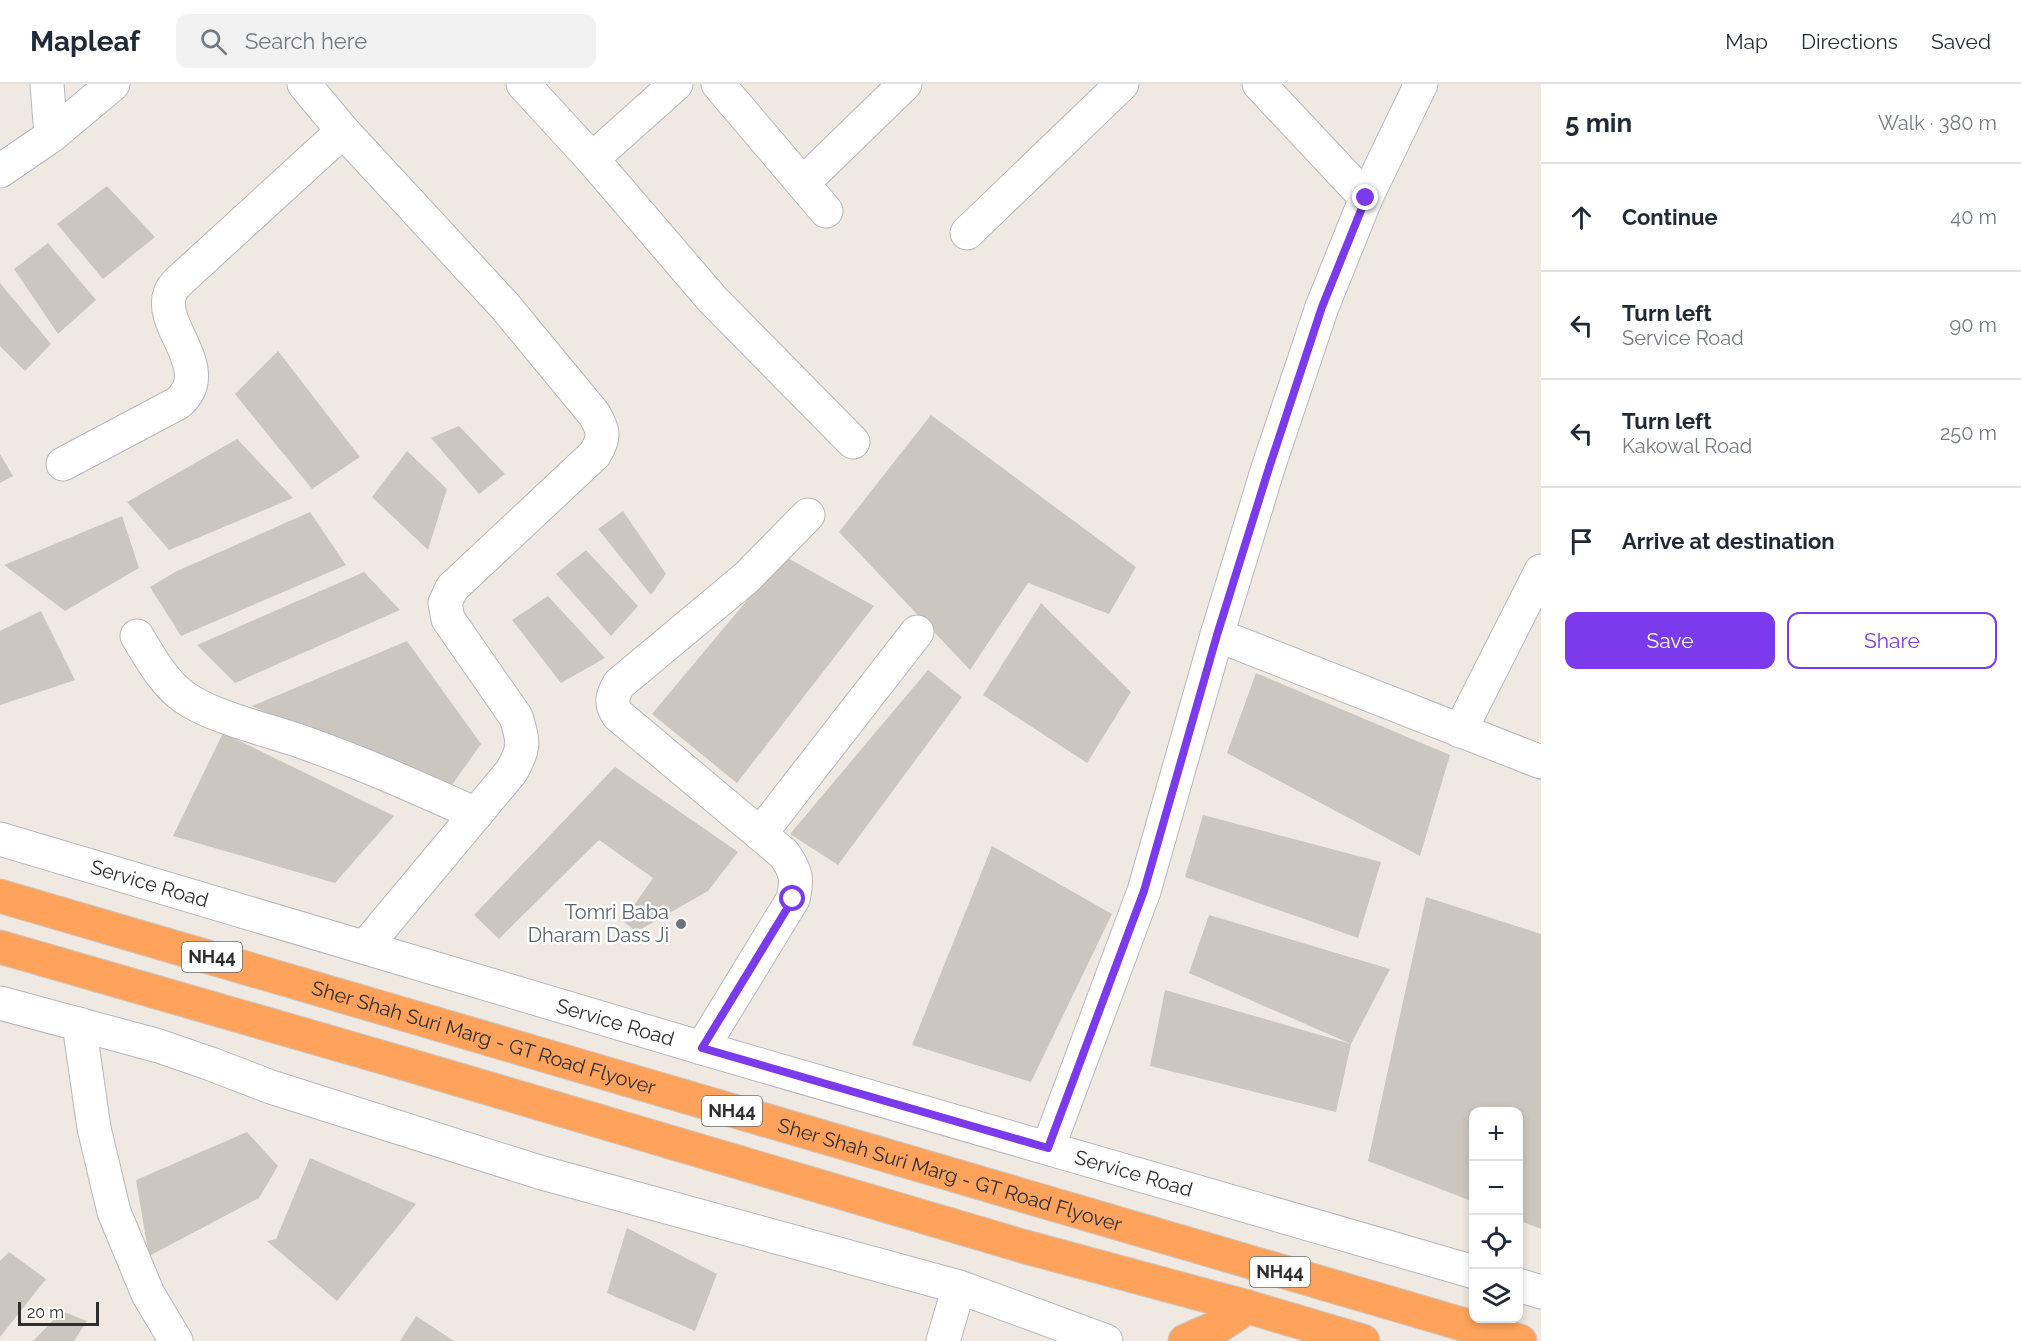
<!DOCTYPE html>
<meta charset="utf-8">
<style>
:root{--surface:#fff;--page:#f2f2f3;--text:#1f2937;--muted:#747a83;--line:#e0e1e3;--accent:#7c3aed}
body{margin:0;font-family:Raleway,sans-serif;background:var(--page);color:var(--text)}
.controls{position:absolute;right:18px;bottom:18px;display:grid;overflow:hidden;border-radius:12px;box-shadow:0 3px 9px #0003}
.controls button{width:54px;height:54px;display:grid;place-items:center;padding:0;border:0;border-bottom:2px solid var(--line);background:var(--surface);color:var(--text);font:30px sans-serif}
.scale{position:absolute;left:18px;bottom:15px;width:81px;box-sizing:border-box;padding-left:6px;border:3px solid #2e2e2e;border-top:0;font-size:16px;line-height:21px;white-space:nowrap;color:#2e2e2e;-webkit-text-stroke:4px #fff;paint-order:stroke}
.stop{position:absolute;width:18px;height:18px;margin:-14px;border:4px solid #7c3aed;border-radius:50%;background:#fff}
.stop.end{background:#7c3aed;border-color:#fff;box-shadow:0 2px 6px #0008}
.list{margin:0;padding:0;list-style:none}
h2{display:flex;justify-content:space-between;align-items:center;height:78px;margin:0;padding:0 24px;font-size:26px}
h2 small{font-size:20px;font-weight:400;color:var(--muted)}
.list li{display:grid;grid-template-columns:39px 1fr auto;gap:18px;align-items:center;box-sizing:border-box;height:108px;padding:0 24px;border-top:2px solid var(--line)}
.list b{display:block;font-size:22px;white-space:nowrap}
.list p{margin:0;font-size:20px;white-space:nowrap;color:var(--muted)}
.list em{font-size:20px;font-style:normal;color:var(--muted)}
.actions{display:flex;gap:12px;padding:18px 24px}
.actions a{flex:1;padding:14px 0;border:2px solid var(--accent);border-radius:12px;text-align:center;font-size:21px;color:var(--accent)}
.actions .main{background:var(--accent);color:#fff}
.icon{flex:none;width:33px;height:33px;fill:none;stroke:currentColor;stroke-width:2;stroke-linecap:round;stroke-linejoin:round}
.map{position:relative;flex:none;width:1541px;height:1257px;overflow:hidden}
header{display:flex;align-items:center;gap:36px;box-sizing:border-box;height:84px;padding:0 30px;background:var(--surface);border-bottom:2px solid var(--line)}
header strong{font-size:28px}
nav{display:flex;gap:33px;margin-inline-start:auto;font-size:21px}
.search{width:420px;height:54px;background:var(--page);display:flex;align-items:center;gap:15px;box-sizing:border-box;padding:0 21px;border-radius:12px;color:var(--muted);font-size:22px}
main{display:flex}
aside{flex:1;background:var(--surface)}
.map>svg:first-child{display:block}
.building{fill:#cbc7bf}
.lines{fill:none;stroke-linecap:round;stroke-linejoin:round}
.minor-casing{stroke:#b4b7c1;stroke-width:35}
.highway-casing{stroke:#c9c9c9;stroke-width:35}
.minor{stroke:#fff;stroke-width:33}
.highway{stroke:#ffa35c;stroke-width:33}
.route{stroke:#7c3aed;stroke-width:8}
.worship-dot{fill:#6b7280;stroke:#fff;stroke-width:2}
.labels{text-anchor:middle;stroke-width:5;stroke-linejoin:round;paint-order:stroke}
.shield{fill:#fff;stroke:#6d6d6d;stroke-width:1.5}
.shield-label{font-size:18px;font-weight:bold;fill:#2e2e2e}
.street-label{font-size:20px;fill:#2e2e2e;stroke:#fff}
.worship-label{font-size:20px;fill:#5b616d;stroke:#fff;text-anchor:end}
</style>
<header>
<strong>Mapleaf</strong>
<div class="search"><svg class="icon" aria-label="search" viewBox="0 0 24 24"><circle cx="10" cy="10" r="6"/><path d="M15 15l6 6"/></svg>Search here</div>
<nav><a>Map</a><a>Directions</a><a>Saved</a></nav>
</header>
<main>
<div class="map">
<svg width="1541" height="1257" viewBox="0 0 1541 1257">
<rect width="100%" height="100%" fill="#efe9e1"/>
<path class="building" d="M107,102L155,153L103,195L57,140Z
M48,159L96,216L58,250L14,185Z
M0,199L51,260L25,287L0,262Z
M278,267L360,373L312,405L235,310Z
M931,331L1136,483L1109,530L1028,499L970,586L839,448Z
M459,342L505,390L479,410L431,354Z
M237,355L293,414L169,466L127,418Z
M407,367L447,405L428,466L372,413Z
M0,370L13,392L0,399Z
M623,427L666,490L651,511L598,445Z
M310,428L346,481L181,552L150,503L177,487Z
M122,432L139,484L65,527L4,481Z
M586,466L638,522L611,552L556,490Z
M784,472L874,522L737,699L652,630Z
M364,488L400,526L235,599L197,561Z
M548,512L605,574L561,599L512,536Z
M1041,519L1131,608L1087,679L983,611Z
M41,527L75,596L0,621V547Z
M407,557L481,660L447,708L252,622Z
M928,586L962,613L838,781L790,750Z
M1256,589L1450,671L1420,772L1227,669Z
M223,649L394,732L335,799L173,752Z
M615,683L738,768L708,807L636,848L623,837L653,794L599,756L499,855L474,831Z
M1203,731L1381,778L1358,854L1185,793Z
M992,762L1112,830L1031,998L912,961Z
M1426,813L1541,850V1145L1518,1136V1028H1474V1118L1368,1077Z
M1209,831L1390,885L1351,960L1336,1028L1150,982L1165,906L1351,960L1189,889Z
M247,1048L278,1082L259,1114L149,1172L136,1096Z
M310,1074L416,1120L337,1217L267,1157L276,1155Z
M627,1144L717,1190L695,1247L607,1209Z
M9,1168L46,1195L0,1253V1177Z
M62,1227L87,1237L74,1257H33Z
M416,1232L454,1257H400Z"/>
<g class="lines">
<defs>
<g id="minor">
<path d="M47,0L51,52"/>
<path d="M304,0L343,47L504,221L594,330C604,347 605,353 595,370L452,504L445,519L448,535L516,633C524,659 525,664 511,688L365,863"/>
<path d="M523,0L592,75L713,216L853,358"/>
<path d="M718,0L826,127"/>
<path d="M1259,0L1366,114"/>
<path d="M592,75L676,0"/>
<path d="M0,87L51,52L113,0"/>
<path d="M803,99L905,0"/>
<path d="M967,149L1122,0"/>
<path d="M63,380L178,319C217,286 158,242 170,210C171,206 175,201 178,198L343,47"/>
<path d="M1217,551L1541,678"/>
<path d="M137,552C150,573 163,598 184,613C215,635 271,646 308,660C365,680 420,705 476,730"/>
<path d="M1460,647L1541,487"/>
<path d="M760,750L917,548"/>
<path id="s1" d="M0,755L702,964L1474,1188"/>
<path d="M0,919L159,962L211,980L271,1003L539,1088L959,1203L1106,1257"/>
<path d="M79,940L94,1044L114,1128L148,1210L176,1257"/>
<path d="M702,964L793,815C798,795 796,787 784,770L618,631C610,619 612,612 619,600L746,494L808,431"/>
<path d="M1048,1064L1144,807L1217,551L1268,384L1322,223L1366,114L1421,0"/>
<path d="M1518,1201L1541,1208"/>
<path d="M943,1257L959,1203"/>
</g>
<g id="highway">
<path id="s2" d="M0,812C507,959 1013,1111 1520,1257"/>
<path d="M0,863L409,981L1022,1162L1248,1223L1363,1257"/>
<path d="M1185,1257L1219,1242L1248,1223"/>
</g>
</defs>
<use href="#minor" class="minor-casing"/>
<use href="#highway" class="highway-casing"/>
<use href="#minor" class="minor"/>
<use href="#highway" class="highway"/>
</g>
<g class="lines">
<path class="route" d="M793,815L702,964L1048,1064L1144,807L1217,551L1269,384L1322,223L1366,114"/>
</g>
<circle class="worship-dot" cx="681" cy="840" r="6"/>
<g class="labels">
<g class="shield">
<rect x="182" y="858" width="60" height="30" rx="4.5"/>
<rect x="702" y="1012" width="60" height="30" rx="4.5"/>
<rect x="1250" y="1173" width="60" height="30" rx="4.5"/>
</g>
<g class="shield-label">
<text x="212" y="879">NH44</text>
<text x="732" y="1033">NH44</text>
<text x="1280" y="1194">NH44</text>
</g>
<g class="street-label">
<text dy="7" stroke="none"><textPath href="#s1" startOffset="156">Service Road</textPath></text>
<text dy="7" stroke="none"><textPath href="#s1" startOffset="642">Service Road</textPath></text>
<text dy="7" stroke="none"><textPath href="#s2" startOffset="504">Sher Shah Suri Marg - GT Road Flyover</textPath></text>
<text dy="7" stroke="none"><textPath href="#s1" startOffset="1182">Service Road</textPath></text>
<text dy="7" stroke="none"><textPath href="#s2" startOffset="990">Sher Shah Suri Marg - GT Road Flyover</textPath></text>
</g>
<g class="worship-label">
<text x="669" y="835">Tomri Baba<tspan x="669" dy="23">Dharam Dass Ji</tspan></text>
</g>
</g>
</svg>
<div class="controls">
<button>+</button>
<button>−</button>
<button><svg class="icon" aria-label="locate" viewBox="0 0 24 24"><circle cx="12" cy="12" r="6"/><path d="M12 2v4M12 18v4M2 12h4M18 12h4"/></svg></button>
<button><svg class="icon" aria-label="layers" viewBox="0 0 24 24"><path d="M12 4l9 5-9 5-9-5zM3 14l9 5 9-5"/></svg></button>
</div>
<div class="scale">20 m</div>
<div class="stop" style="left:793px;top:815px"></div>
<div class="stop end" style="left:1366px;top:114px"></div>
</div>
<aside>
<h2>5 min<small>Walk · 380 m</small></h2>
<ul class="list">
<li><svg class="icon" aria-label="ahead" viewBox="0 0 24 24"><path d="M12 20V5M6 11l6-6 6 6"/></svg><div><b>Continue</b></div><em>40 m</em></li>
<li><svg class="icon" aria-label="left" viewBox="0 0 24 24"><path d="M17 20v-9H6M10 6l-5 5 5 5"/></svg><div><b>Turn left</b><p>Service Road</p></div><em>90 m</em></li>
<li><svg class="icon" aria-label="left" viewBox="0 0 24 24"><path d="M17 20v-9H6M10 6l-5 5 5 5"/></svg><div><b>Turn left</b><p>Kakowal Road</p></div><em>250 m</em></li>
<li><svg class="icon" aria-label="arrive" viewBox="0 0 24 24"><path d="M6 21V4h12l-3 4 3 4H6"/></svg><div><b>Arrive at destination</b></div></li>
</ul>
<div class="actions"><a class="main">Save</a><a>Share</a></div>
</aside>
</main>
